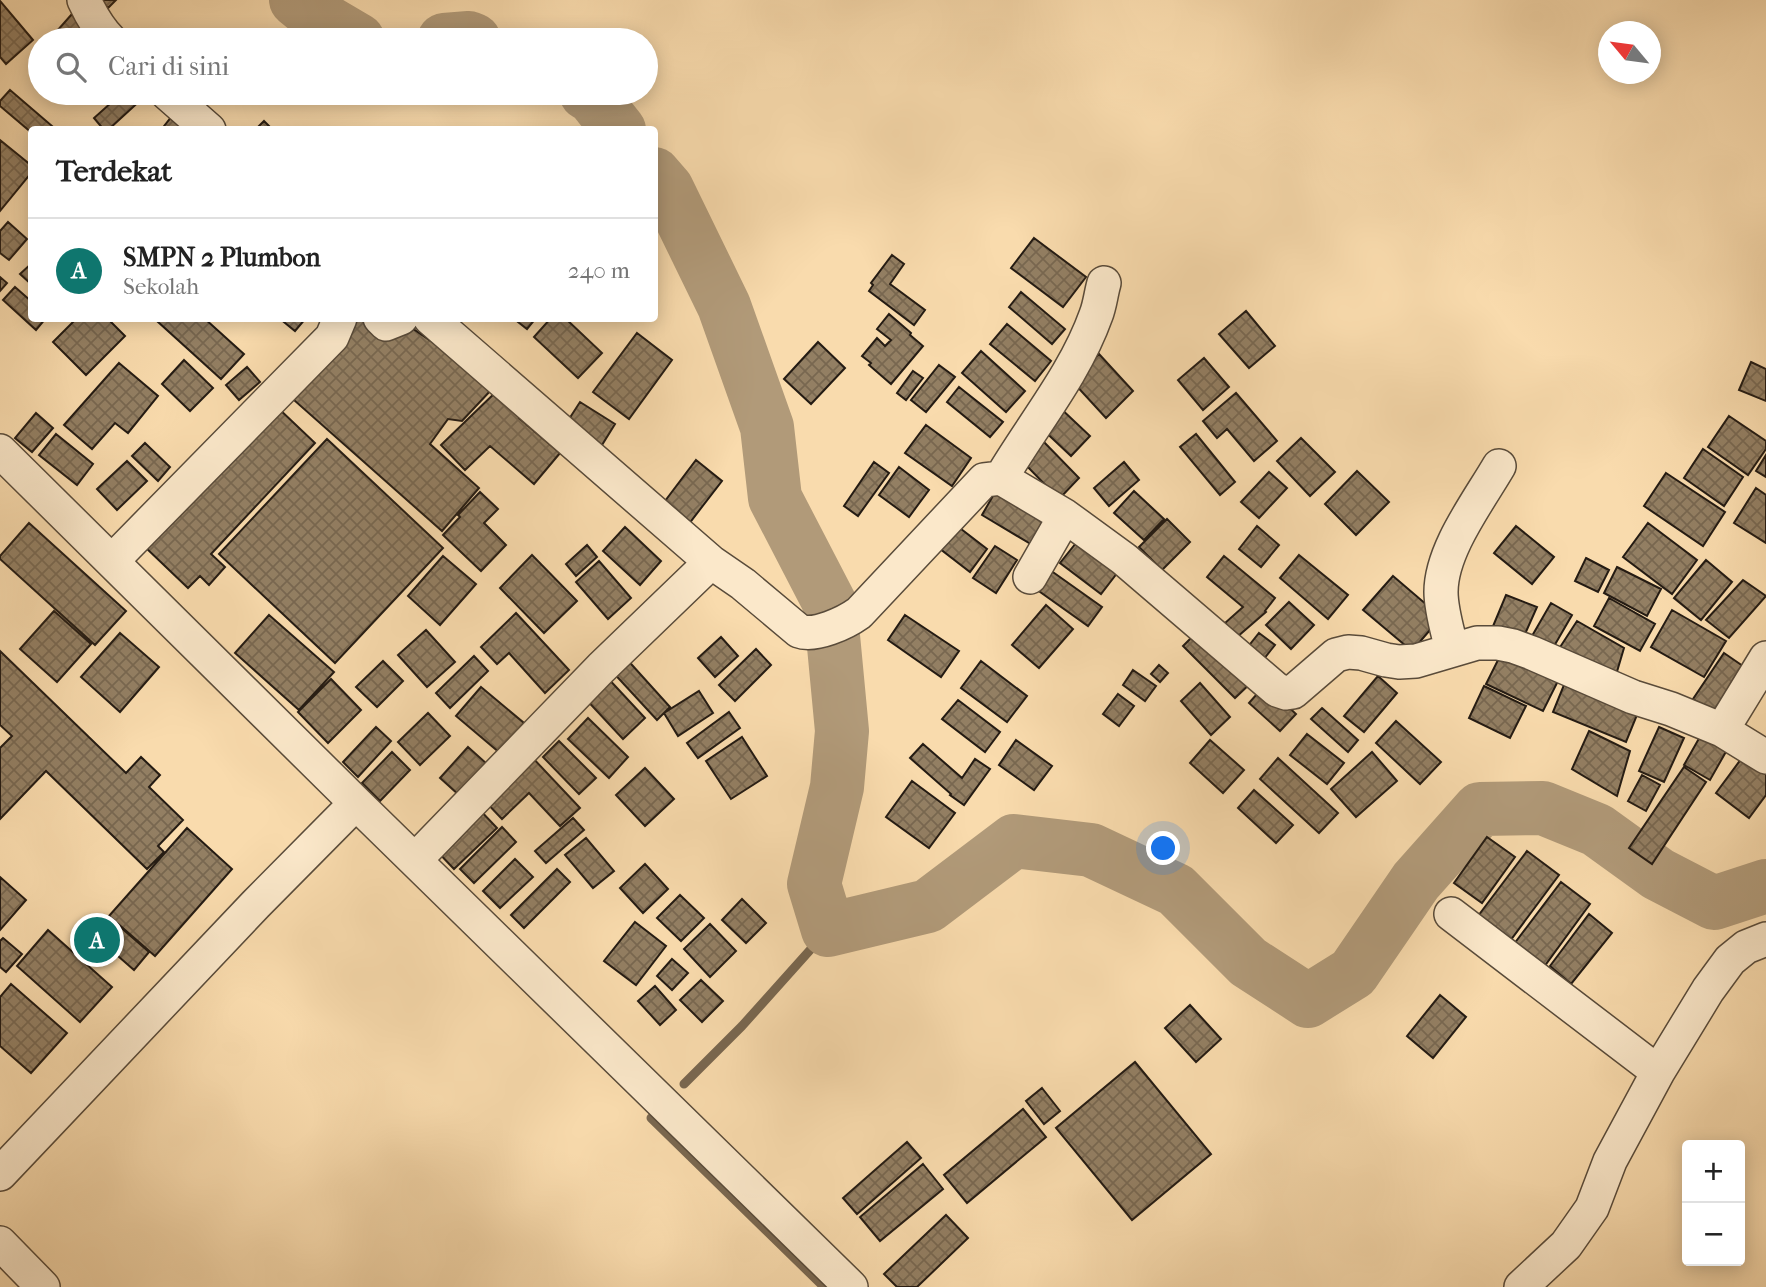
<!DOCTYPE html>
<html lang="id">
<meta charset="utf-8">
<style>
:root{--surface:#fff;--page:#f2f2f2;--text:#222;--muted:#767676;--line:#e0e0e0;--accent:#0f766e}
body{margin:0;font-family:"IM FELL French Canon",serif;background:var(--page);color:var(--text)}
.controls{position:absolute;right:21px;bottom:21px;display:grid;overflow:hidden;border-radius:7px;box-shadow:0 4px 18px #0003}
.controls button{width:63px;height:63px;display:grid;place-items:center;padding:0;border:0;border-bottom:2px solid var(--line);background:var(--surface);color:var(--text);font:35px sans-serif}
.compass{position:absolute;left:1598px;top:21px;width:63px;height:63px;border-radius:50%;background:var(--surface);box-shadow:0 4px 18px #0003;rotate:299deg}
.you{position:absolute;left:1164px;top:849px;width:24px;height:24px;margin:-18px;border:5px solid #fff;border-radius:50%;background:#1a73e8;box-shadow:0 0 0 10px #1a73e833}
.badge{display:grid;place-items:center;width:46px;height:46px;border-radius:50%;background:var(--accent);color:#fff;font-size:23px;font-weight:700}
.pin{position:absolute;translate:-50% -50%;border:4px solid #fff;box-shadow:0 2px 7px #0006}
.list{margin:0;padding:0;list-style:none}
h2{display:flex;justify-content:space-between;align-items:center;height:91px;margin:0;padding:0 28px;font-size:30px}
h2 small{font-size:23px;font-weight:400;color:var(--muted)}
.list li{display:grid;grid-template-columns:46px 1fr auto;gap:21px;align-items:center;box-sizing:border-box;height:105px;padding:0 28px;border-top:2px solid var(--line)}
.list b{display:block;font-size:26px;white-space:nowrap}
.list p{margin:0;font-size:23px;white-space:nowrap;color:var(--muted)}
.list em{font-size:23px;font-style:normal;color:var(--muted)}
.icon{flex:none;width:38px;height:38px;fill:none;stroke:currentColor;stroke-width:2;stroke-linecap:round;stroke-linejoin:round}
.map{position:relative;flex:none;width:1766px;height:1287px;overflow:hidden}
.search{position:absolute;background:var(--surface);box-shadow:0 4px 18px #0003;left:28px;top:28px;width:630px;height:77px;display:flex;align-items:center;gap:18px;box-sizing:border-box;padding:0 24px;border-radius:38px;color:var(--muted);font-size:26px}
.panel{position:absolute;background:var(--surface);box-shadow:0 4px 18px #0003;left:28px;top:126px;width:630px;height:196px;border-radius:7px}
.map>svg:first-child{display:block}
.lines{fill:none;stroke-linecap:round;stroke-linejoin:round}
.stream{stroke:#796750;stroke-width:9}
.river{stroke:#b19a79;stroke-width:54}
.building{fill:url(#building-cross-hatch);stroke:#241b13;stroke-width:2}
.street-casing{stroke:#594b3a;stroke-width:36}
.street{stroke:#fbe8ca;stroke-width:33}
</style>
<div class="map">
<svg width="1766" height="1287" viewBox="0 0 1766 1287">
<defs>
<pattern id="building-cross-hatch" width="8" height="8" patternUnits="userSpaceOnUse" patternTransform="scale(1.75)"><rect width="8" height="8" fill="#937f63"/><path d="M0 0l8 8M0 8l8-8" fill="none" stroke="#786750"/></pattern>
</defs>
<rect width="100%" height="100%" fill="#f9dbad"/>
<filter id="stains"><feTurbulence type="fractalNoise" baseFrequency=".00286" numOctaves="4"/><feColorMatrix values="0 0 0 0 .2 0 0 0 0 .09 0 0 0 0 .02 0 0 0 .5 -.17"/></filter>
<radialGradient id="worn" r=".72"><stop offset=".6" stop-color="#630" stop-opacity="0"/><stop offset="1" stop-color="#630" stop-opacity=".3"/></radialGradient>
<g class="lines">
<path class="stream" d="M684,1084L742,1026L828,930
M651,1118L824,1287"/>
<path class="river" d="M296,0L312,13L358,40
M444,40L469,38L474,40
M586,93L592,96L619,130
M654,174L667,189L724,306L767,427L775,498L830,604L842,731L837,787L814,884L828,930L928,906L1014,841L1091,850L1176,890L1248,962L1308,1001L1353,973L1416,881L1480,809L1543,808L1597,830L1658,874L1714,903L1766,886"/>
</g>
<path class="building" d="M100,0H116L108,8Z
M0,1L33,40L6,64L0,57Z
M72,14L103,40H49Z
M10,90L52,126L48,130H32V133L0,106V101Z
M122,93H140L144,97L108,130H104L94,118Z
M176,111L199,130H161Z
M264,121L273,130H255Z
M0,140L32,166V172L0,211Z
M8,222L27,239L9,260L0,253V231Z
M1034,238L1086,277L1063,307L1011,268Z
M892,255L904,264L890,284L925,310L914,325L869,291L873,285L871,283Z
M32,263V285L20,274Z
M0,277L7,283L0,291Z
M15,287L32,302V318H46L36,330L3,300Z
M1021,292L1065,329L1052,344L1009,307Z
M1246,311L1275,346L1249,368L1219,334Z
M889,314L911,333L910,335L923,346L891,384L869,365L871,363L862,356L877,338L885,346L891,340L877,329Z
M77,318H107L125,336L86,375L53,342Z
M159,318H204L244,354L221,379L157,321Z
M279,318H306L295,331Z
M347,318H369L406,324L441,348L492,389L462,421L448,419L430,444L479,488L442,531L286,393Z
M513,318H536L527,329Z
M551,318H565L602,353L578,378L534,337Z
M1007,324L1051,361L1035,381L990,344Z
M637,333L672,360L629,419L593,392Z
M818,342L845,368L811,404L784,379Z
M981,351L1025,391L1006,412L962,373Z
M1099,354L1133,391L1106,418L1072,381Z
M1204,358L1229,387L1203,410L1178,380Z
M184,360L213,388L190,411L162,384Z
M1751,362L1766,369V401L1739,390Z
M119,363L158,396L128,433L115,423L92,449L64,425Z
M939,365L955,377L926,412L911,400Z
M247,367L260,382L239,400L226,385Z
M913,371L923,378L906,400L897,393Z
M959,387L1003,422L990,437L947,402Z
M499,389L523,413L519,418L560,453L534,484L490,446L465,470L441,445Z
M1236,393L1277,441L1254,461L1227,429L1217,438L1203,421Z
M580,402L615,424L597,453L562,430Z
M1057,405L1090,436L1071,456L1038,425Z
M277,407L315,443L211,554L225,567L209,585L200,576L188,588L145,547Z
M36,413L53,428L32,452L15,438Z
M1729,416L1766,441V449L1748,475L1708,447Z
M926,425L971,458L952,486L905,453Z
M56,434L93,464L77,485L39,455Z
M1196,434L1235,482L1220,495L1180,447Z
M1301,438L1335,472L1310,496L1277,461Z
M327,439L443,548L335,663L219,554Z
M1041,439L1079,478L1059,499L1021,460Z
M145,443L170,467L158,481L132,456Z
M1703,449L1743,477L1724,506L1684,478Z
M1766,455V477L1756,471Z
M696,460L722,481L688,525L662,505Z
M127,461L147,481L117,510L97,489Z
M874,462L889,473L858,516L844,506Z
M1124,462L1139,480L1109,506L1094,488Z
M899,467L929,490L909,517L879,495Z
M1357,471L1389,502L1356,535L1325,504Z
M1269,472L1287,488L1259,518L1241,502Z
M1666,473L1725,512L1703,546L1644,506Z
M998,487L1051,518L1034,546L982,515Z
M1756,488L1766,495V543L1734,523Z
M1134,491L1164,519L1144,540L1114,513Z
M480,492L498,509L484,523L506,545L481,571L443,535L460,517L458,515Z
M1167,519L1190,542L1162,570L1139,547Z
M952,522L987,549L970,572L935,545Z
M29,523L126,611L95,645L0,559V556Z
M1648,523L1697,560L1672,594L1623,557Z
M1257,526L1279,545L1261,567L1239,549Z
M1516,526L1554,557L1532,584L1494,553Z
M625,527L661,561L640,585L603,551Z
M1080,538L1121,568L1101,594L1060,563Z
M587,545L597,557L576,576L566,564Z
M995,546L1017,560L996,593L973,578Z
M532,555L577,601L544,633L500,588Z
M1299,555L1348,595L1328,619L1280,578Z
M443,556L476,584L440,625L408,596Z
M1224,556L1275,598L1265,611L1266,612L1237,637L1225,623L1243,607L1207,577Z
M1586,558L1609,570L1598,592L1575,581Z
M1706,560L1732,582L1701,620L1674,598Z
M599,561L631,598L608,619L576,582Z
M1617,567L1661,589L1647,616L1604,593Z
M1050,570L1102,607L1088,626L1036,589Z
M1393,576L1441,617L1412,651L1363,610Z
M1743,580L1766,596L1729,638L1706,620Z
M1506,595L1537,607L1521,643L1491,631Z
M1609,598L1655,624L1640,651L1594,626Z
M1289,602L1314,625L1291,649L1266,625Z
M1551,603L1572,615L1549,655L1528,643Z
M1046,605L1073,629L1039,668L1012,645Z
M1672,610L1726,641L1704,677L1651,647Z
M54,611L91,644L57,682L20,649Z
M516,613L569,670L545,693L509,653L497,664L481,647Z
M269,615L334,672L299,710L235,653Z
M905,615L959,651L941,677L888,640Z
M1577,621L1624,648L1613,685L1553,658Z
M1202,627L1254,680L1235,698L1183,646Z
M426,630L455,662L427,687L398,655Z
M120,633L159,667L120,712L81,677Z
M1259,633L1275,645L1263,660L1247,648Z
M721,637L738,656L715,677L698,658Z
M1504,648L1561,675L1543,711L1486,684Z
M756,649L771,665L735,701L719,685Z
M0,651L126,773L141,757L160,775L149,787L183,820L158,846L164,852L147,869L46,771L0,819V748L12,736L0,725Z
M1724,653L1753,673L1722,719L1693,699Z
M623,655L670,707L657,720L609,668Z
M474,656L488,671L450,708L436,693Z
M383,661L403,681L377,707L356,687Z
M981,661L1027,696L1007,722L961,688Z
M1159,665L1168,673L1160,682L1151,674Z
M1133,670L1156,686L1145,701L1123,685Z
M604,674L645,718L623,739L582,695Z
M1568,675L1641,705L1626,742L1553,712Z
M1378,676L1397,693L1364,732L1344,716Z
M331,679L361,710L328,743L298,712Z
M1200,683L1230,717L1211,735L1181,701Z
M1265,685L1296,714L1280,731L1249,703Z
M1484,686L1526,706L1510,738L1469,718Z
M481,687L524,723L500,753L456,716Z
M699,691L713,713L678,736L664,713Z
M1118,694L1134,706L1119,726L1103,714Z
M958,700L1000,732L985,752L942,719Z
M1322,708L1358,740L1348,752L1311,719Z
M729,712L740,728L698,758L687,743Z
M428,713L450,736L420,765L398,742Z
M588,718L628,757L609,778L568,739Z
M1396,721L1441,762L1420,784L1376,743Z
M1706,726L1732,741L1710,780L1684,765Z
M376,727L391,741L358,777L343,762Z
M1659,727L1684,738L1664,782L1639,771Z
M1589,731L1630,751L1617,796L1572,769Z
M1307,734L1344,763L1327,784L1290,755Z
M742,737L767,776L731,799L706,761Z
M1016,740L1052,766L1034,790L999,765Z
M1210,740L1244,770L1223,793L1190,763Z
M559,741L596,778L579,794L543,757Z
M923,744L962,778L975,759L990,769L964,805L950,795L951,794L910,758Z
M468,747L487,764L459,795L440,778Z
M1747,751L1766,766V795L1749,818L1716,793Z
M392,752L410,770L380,801L362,783Z
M1372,752L1397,781L1356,817L1331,789Z
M530,755L580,808L560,826L529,793L502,819L483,799Z
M1278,758L1338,813L1319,833L1260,779Z
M1684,767L1706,782L1652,864L1629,848Z
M645,768L674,799L645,826L616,795Z
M1642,775L1660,785L1646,811L1628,801Z
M912,781L955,813L929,848L886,817Z
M1254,790L1293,825L1276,843L1238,808Z
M476,806L497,828L454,869L434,848Z
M573,818L584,830L546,863L535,851Z
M502,827L516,842L474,883L460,869Z
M187,828L232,869L155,956L109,916Z
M1487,837L1515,857L1482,903L1454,883Z
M586,838L614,871L593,888L565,855Z
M1527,851L1559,875L1510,941L1478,916Z
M515,859L533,877L500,908L483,891Z
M645,864L668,889L643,913L620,888Z
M557,869L570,882L524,928L511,915Z
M0,877L26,900L0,930Z
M1561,882L1590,904L1541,971L1511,948Z
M680,895L704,918L681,941L657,918Z
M742,899L766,923L746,943L722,920Z
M1589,914L1612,933L1571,984L1550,966Z
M635,922L666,946L636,985L604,961Z
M710,924L736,951L710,977L684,949Z
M118,925L149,952L134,970L103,943Z
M48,930L112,987L80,1022L17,966Z
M3,938L22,954L6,972L0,967V941Z
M672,959L688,973L672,990L657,976Z
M701,980L723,1001L702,1022L680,1000Z
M11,984L67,1033L31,1073L0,1046V997Z
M655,986L676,1010L660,1025L638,1001Z
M1440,995L1466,1017L1433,1058L1407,1036Z
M1190,1005L1221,1039L1196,1062L1165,1028Z
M1135,1062L1211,1154L1132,1220L1056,1128Z
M1042,1088L1060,1111L1044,1124L1026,1101Z
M1023,1109L1046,1137L967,1203L944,1175Z
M907,1142L921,1158L857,1214L843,1198Z
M923,1164L943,1189L880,1241L860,1217Z
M946,1215L968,1238L917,1287H897L884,1274Z"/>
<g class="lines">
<defs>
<path id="street" d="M84,0C91,15 98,28 110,40
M167,93L209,130
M380,318L386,324L401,318
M430,318L711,562
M0,451L356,803L851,1287
M1001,478C1033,424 1075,374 1096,315C1100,305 1101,293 1104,283
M112,561L332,337L340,318
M1030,577L1065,516
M1452,650C1448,632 1441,611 1441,592C1441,550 1478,502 1499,466
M1722,730L1766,658
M415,860L601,668L711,562L743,584L799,631C815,637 845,623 859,613L984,480L1001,478L1065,516L1124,559L1277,690L1286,693L1293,692L1336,655L1348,652L1361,653L1386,660L1399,662L1416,661L1477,643H1498L1513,646L1532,653L1633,697L1671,709L1722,730L1766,757
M1451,914L1658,1072
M0,1174L256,904L356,803
M0,1243L43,1287
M1521,1287L1566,1245L1592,1208L1610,1161L1658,1072L1708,990L1730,960L1746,947L1766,939"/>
</defs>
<use href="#street" class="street-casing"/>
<use href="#street" class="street"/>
</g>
<rect width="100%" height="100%" filter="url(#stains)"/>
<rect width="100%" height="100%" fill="url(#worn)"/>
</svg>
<div class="controls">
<button>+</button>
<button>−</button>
</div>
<svg class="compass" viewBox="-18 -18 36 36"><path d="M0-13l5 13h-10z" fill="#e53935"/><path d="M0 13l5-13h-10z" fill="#767676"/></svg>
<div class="you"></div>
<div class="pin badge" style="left:97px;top:940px">A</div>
<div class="search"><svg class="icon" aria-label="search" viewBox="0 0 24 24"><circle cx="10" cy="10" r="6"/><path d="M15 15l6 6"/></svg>Cari di sini</div>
<section class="panel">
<h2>Terdekat<small></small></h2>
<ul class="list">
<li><span class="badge">A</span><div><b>SMPN 2 Plumbon</b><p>Sekolah</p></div><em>240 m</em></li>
</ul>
</section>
</div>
